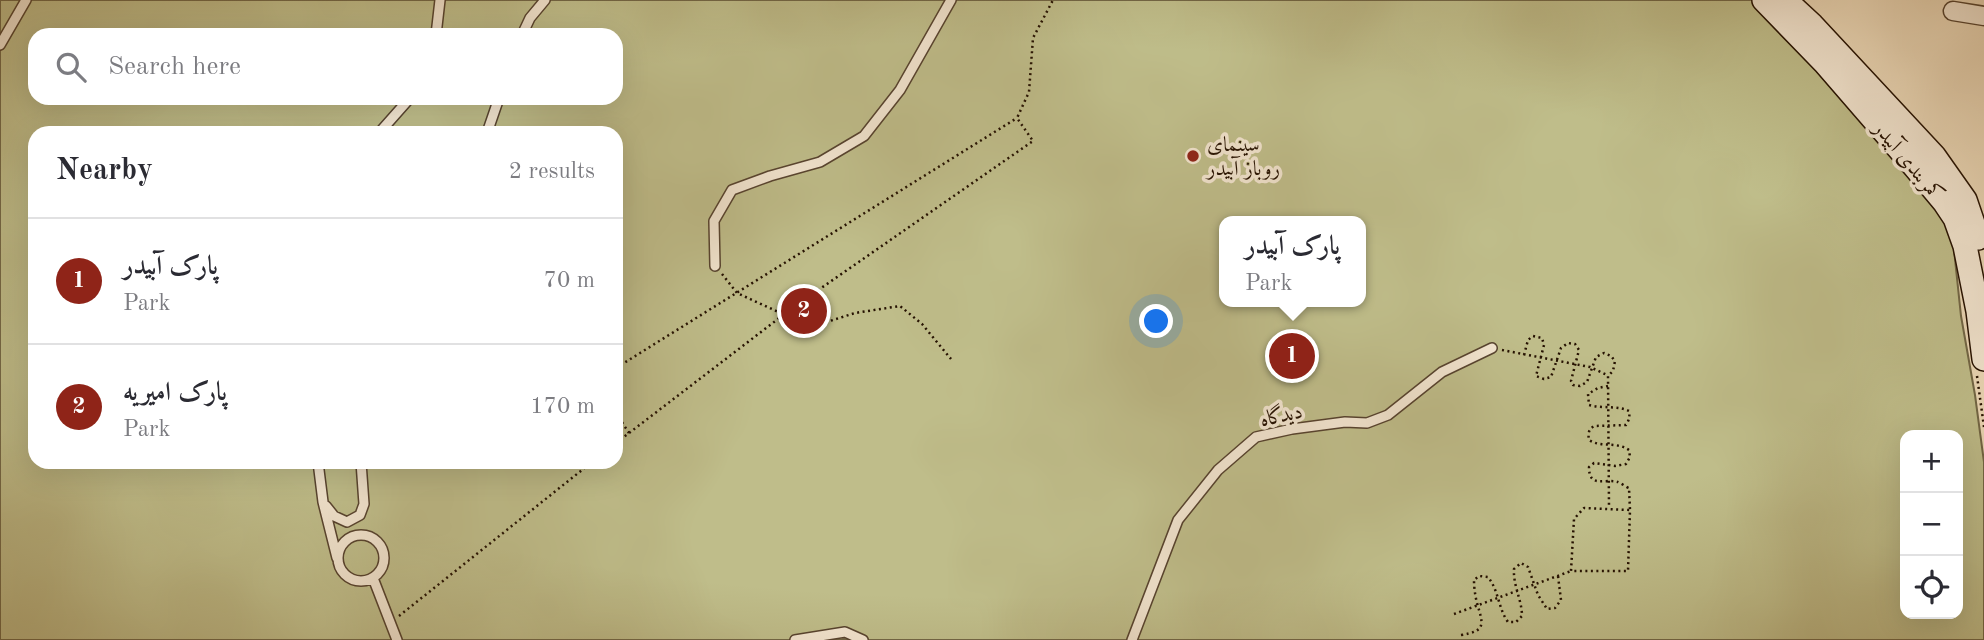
<!DOCTYPE html>
<meta charset="utf-8">
<style>
:root{--surface:#fff;--page:#f7f7f7;--text:#2b2b33;--muted:#7c7c81;--line:#e1e1e2;--accent:#8f2418}
body{margin:0;font-family:"Old Standard TT",Amiri,serif;background:var(--page);color:var(--text)}
.controls{position:absolute;right:21px;bottom:21px;display:grid;overflow:hidden;border-radius:14px;box-shadow:0 7px 28px #0002}
.controls button{width:63px;height:63px;display:grid;place-items:center;padding:0;border:0;border-bottom:2px solid var(--line);background:var(--surface);color:var(--text);font:35px sans-serif}
.you{position:absolute;left:1157px;top:322px;width:24px;height:24px;margin:-18px;border:5px solid #fff;border-radius:50%;background:#1a73e8;box-shadow:0 0 0 10px #1a73e833}
.badge{display:grid;place-items:center;width:46px;height:46px;border-radius:50%;background:var(--accent);color:#fff;font-size:23px;font-weight:700}
.pin{position:absolute;translate:-50% -50%;border:4px solid #fff;box-shadow:0 2px 7px #0006}
.popup{position:absolute;left:1219px;top:216px;width:147px;height:91px;box-sizing:border-box;display:grid;place-content:center;border-radius:14px;background:var(--surface);filter:drop-shadow(0 2px 5px #0005);font-size:23px;white-space:nowrap;color:var(--muted)}
.popup b{font-size:26px;color:var(--text)}
.popup::after{content:'';position:absolute;left:50%;top:100%;margin-left:-14px;border:14px solid transparent;border-top-color:var(--surface)}
.list{margin:0;padding:0;list-style:none}
h2{display:flex;justify-content:space-between;align-items:center;height:91px;margin:0;padding:0 28px;font-size:30px}
h2 small{font-size:23px;font-weight:400;color:var(--muted)}
.list li{display:grid;grid-template-columns:46px 1fr auto;gap:21px;align-items:center;box-sizing:border-box;height:126px;padding:0 28px;border-top:2px solid var(--line)}
.list b{display:block;font-size:26px;white-space:nowrap}
.list p{margin:0;font-size:23px;white-space:nowrap;color:var(--muted)}
.list em{font-size:23px;font-style:normal;color:var(--muted)}
.icon{flex:none;width:38px;height:38px;fill:none;stroke:currentColor;stroke-width:2;stroke-linecap:round;stroke-linejoin:round}
.map{position:relative;flex:none;width:1984px;height:640px;overflow:hidden}
.search{position:absolute;background:var(--surface);box-shadow:0 7px 28px #0002;left:28px;top:28px;width:595px;height:77px;display:flex;align-items:center;gap:18px;box-sizing:border-box;padding:0 24px;border-radius:21px;color:var(--muted);font-size:26px}
.panel{position:absolute;background:var(--surface);box-shadow:0 7px 28px #0002;left:28px;top:126px;width:595px;height:343px;border-radius:21px}
.map>svg:first-child{display:block}
.green{fill:#bfbd8a;stroke:#726746;stroke-width:2;fill-rule:evenodd}
.lines{fill:none;stroke-linecap:round;stroke-linejoin:round}
.lane-casing{stroke:#57432f;stroke-width:12}
.street-casing{stroke:#57432f;stroke-width:21}
.secondary-casing{stroke:#251101;stroke-width:26}
.path{stroke:#251101;stroke-width:2.5;stroke-dasharray:2 3.5;stroke-linecap:butt}
.lane{stroke:#f3e6d1;stroke-width:9}
.street{stroke:#f3e6d1;stroke-width:18}
.secondary{stroke:#f3e6d1;stroke-width:23}
.poi-dot{fill:#8f2418;stroke:#f3e6d1;stroke-width:2.5}
.labels{text-anchor:middle;stroke-width:7;stroke-linejoin:round;paint-order:stroke}
.poi-label{font-size:21px;fill:#251101;stroke:#f3e6d1;text-anchor:start}
.street-label{font-size:21px;fill:#251101;stroke:#f3e6d1}
</style>
<div class="map">
<svg width="1984" height="640" viewBox="0 0 1984 640">
<rect width="100%" height="100%" fill="#ecd9b8"/>
<filter id="stains"><feTurbulence type="fractalNoise" baseFrequency=".00286" numOctaves="4"/><feColorMatrix values="0 0 0 0 .2 0 0 0 0 .09 0 0 0 0 .02 0 0 0 .5 -.17"/></filter>
<radialGradient id="worn" r=".72"><stop offset=".6" stop-color="#630" stop-opacity="0"/><stop offset="1" stop-color="#630" stop-opacity=".3"/></radialGradient>
<path class="green" d="M0,0H1758L1951,221L1961,316L1975,395L1984,462V640H0ZM35,35H616V98H35ZM35,133H616V462H35ZM1224,221H1360V302H1224ZM1905,435H1958V614H1905Z"/>
<g class="lines">
<defs>
<path id="lane" d="M436,35L440,0
M522,35L530,18L545,0
M0,45L26,0
M379,133L410,98
M487,133L499,98
M715,266L714,221L732,190L770,176L820,162L864,136L900,90L951,0
M318,462L323,502L337,558
M326,506L334,516L347,522L360,515L364,504L361,462
M338 558a23 23 0 1 1 46 0a23 23 0 1 1-46 0Z
M373,578L397,640
M795,640L845,632L863,640
M1132,640L1178,520L1218,470L1256,437L1292,429L1345,422L1367,423L1388,415L1442,372L1492,348"/>
<path id="street" d="M1953,11L1984,16"/>
<path id="secondary" d="M1764,0L1825,63L1915,167L1945,203L1955,218L1965,246L1978,311L1984,359
M1785,0L1812,25L1934,156L1965,200L1978,238"/>
</defs>
<use href="#lane" class="lane-casing"/>
<use href="#street" class="street-casing"/>
<use href="#secondary" class="secondary-casing"/>
<path class="path" d="M722,274L737,293L811,327L855,313L900,306L922,324L951,359
M1502,350L1590,367L1607,375
M1524,355L1528,340L1533,336L1542,338L1544,345L1536,376L1544,379L1551,377L1561,348L1568,343L1575,344L1579,350L1571,381L1573,385L1580,386L1587,382L1596,357L1604,353L1611,356L1615,361L1613,371L1608,376L1609,508
M616,368L1017,118
M1977,376L1984,427
M1608,386L1598,388L1588,394L1589,405C1603,409 1617,405 1629,411C1630,417 1629,420 1626,425L1594,426C1588,430 1588,434 1589,440C1601,448 1616,441 1629,450L1630,457L1626,464L1615,466L1594,463L1589,467C1589,489 1605,478 1618,482C1619,482 1628,488 1629,488L1630,510L1628,571H1571L1574,519L1584,508L1630,510
M616,413L629,433
M616,443L791,309L1033,141L1017,118L1029,92L1033,38L1053,0
M1454,614L1571,571
M399,616L592,462
M1461,635C1487,631 1483,624 1477,603C1475,595 1474,587 1474,580L1479,576L1488,577C1499,591 1498,608 1508,622H1516L1522,616C1522,600 1513,586 1514,569L1521,563L1528,567L1538,595L1547,609L1555,608L1561,600L1558,576"/>
<use href="#lane" class="lane"/>
<use href="#street" class="street"/>
<use href="#secondary" class="secondary"/>
</g>
<circle class="poi-dot" cx="1193" cy="156" r="7"/>
<g class="labels">
<g class="poi-label">
<text x="1207" y="151">سینمای<tspan x="1207" dy="24">روباز آبیدر</tspan></text>
</g>
<g class="street-label">
<text transform="translate(1909 161) rotate(50)" y="7">کمربندی آبیدر</text>
<text transform="translate(1281 415) rotate(-12)" y="7">دیدگاه</text>
</g>
</g>
<rect width="100%" height="100%" filter="url(#stains)"/>
<rect width="100%" height="100%" fill="url(#worn)"/>
</svg>
<div class="controls">
<button>+</button>
<button>−</button>
<button><svg class="icon" aria-label="locate" viewBox="0 0 24 24"><circle cx="12" cy="12" r="6"/><path d="M12 2v4M12 18v4M2 12h4M18 12h4"/></svg></button>
</div>
<div class="you"></div>
<div class="pin badge" style="left:1292px;top:356px">1</div>
<div class="popup"><b>پارک آبیدر</b>Park</div>
<div class="pin badge" style="left:804px;top:311px">2</div>
<div class="search"><svg class="icon" aria-label="search" viewBox="0 0 24 24"><circle cx="10" cy="10" r="6"/><path d="M15 15l6 6"/></svg>Search here</div>
<section class="panel">
<h2>Nearby<small>2 results</small></h2>
<ul class="list">
<li><span class="badge">1</span><div><b>پارک آبیدر</b><p>Park</p></div><em>70 m</em></li>
<li><span class="badge">2</span><div><b>پارک امیریه</b><p>Park</p></div><em>170 m</em></li>
</ul>
</section>
</div>
